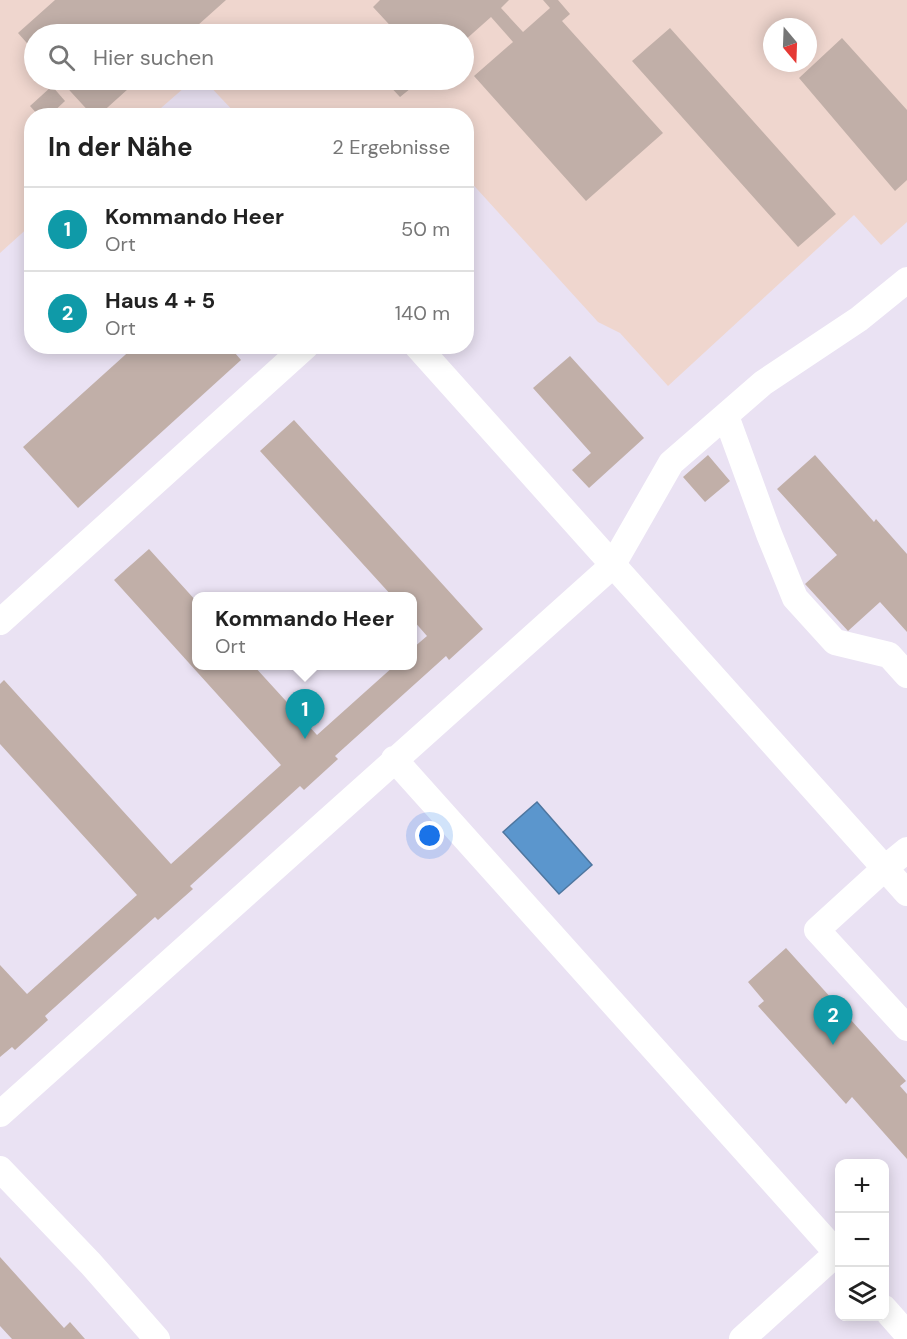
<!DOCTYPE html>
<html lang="de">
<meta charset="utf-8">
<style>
:root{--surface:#fff;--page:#f6f6f6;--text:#222;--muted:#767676;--line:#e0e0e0;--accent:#2563eb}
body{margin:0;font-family:"DM Sans",sans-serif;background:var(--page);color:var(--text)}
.controls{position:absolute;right:18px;bottom:18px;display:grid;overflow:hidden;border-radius:12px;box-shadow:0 3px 15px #0003}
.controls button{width:54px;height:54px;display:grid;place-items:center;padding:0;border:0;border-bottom:2px solid var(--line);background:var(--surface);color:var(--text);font:30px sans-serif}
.compass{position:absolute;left:763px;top:18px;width:54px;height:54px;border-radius:50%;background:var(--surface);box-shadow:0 3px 15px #0003;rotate:161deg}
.you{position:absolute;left:430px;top:836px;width:21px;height:21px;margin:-15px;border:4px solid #fff;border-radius:50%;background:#1a73e8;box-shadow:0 0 0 9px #1a73e833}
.badge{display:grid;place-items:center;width:39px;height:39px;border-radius:50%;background:var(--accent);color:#fff;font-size:20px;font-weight:700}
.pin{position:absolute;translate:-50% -50px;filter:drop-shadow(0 2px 3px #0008)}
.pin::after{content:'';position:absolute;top:32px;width:21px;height:18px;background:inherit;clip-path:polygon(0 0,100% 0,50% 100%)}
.popup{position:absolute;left:192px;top:592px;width:225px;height:78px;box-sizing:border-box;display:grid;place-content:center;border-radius:12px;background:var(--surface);filter:drop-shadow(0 2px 4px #0005);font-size:20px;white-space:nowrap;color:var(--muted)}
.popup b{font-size:22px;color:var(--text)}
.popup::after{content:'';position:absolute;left:50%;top:100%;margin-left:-12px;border:12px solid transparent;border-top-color:var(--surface)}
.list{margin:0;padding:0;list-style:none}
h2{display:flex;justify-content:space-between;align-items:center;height:78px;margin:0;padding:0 24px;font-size:26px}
h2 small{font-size:20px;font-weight:400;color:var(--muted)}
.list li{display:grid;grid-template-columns:39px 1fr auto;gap:18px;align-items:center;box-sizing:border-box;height:84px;padding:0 24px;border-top:2px solid var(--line)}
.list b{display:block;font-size:22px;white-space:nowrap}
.list p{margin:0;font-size:20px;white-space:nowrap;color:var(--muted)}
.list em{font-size:20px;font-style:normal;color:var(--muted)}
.icon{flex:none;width:33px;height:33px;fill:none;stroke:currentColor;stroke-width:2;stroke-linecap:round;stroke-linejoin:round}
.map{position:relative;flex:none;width:907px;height:1339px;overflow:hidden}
.search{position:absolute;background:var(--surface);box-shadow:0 3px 15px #0003;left:24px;top:24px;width:450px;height:66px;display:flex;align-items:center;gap:15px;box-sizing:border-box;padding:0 21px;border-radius:33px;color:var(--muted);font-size:22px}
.panel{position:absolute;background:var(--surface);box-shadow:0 3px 15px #0003;left:24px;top:108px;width:450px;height:246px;border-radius:24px}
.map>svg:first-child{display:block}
.commercial{fill:#efd6ce;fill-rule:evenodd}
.water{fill:#5b96cd;stroke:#4e769f;stroke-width:1.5}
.building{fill:#c1afa8}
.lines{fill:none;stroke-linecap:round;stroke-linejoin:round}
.minor{stroke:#fff;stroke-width:26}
</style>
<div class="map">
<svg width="907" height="1339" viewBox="0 0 907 1339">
<rect width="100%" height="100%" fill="#eae2f3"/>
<path class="commercial" d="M0,0H907V222L881,245L854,215L668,386L620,333L598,322L467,178L466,116L237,115L204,80H464V34H34V80H193L153,115L32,116L31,225L0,253ZM772,27H808V63H772Z"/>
<path class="water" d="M537,802L592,865L559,894L503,832Z"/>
<path class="building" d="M55,0H226L188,34H34V51L18,33Z
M380,0H509L501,8L523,32L550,8L543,0H558L570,14L562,21L663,133L586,201L474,76L513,42L491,17L464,41V34H398L373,7Z
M670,28L836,214L798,247L632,61Z
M842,38L907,110V180L895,191L799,78Z
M464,46L472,56L464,64Z
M60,80H138L98,116H93Z
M384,80H421L400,97Z
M52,86L65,101L49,116H39L30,106Z
M135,346H229L241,360L78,508L23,447Z
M570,356L644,438L589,488L572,470L591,453L533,388Z
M294,420L483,629L449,660L446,656L335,756L338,759L304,790L300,786L190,886L193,889L158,920L155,917L45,1016L48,1020L15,1050L12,1047L0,1057V965L27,994L137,895L0,744V684L4,680L171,864L281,765L114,580L149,549L197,602V666H254L317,735L394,666H413V648L427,636L413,620V596H392L260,451Z
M708,455L730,481L705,502L683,477Z
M815,455L874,522L876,519L907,554V632L880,602L848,631L805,584L837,555L777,489Z
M786,948L906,1081L900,1086L907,1094V1159L852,1097L846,1104L758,1006L764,1001L748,982Z
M0,1257L64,1328L70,1322L85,1339H12L0,1326Z"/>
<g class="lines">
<path class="minor" d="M417,346L907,893
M726,416L769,534L795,598L835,642L889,655L907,675
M0,622L306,346
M394,759L837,1253L742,1339
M907,850L885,868L817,930L907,1028
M0,1114L612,566L671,463L763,383L859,319L907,280
M0,1169L91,1264L157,1339
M884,1308L907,1334"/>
</g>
</svg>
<div class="controls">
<button>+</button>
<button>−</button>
<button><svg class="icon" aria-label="layers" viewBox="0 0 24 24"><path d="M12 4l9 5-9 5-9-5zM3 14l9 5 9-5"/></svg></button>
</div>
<svg class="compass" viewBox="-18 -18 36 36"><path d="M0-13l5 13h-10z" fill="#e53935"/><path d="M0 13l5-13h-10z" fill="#767676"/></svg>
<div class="you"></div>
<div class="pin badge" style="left:305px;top:739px;background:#0f9aa8">1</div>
<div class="popup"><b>Kommando Heer</b>Ort</div>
<div class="pin badge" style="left:833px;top:1045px;background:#0f9aa8">2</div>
<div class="search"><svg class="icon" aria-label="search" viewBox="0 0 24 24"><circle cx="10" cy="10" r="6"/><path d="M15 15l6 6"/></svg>Hier suchen</div>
<section class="panel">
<h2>In der Nähe<small>2 Ergebnisse</small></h2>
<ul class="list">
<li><span class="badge" style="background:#0f9aa8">1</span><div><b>Kommando Heer</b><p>Ort</p></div><em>50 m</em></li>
<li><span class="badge" style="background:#0f9aa8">2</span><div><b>Haus 4 + 5</b><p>Ort</p></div><em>140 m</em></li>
</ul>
</section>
</div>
